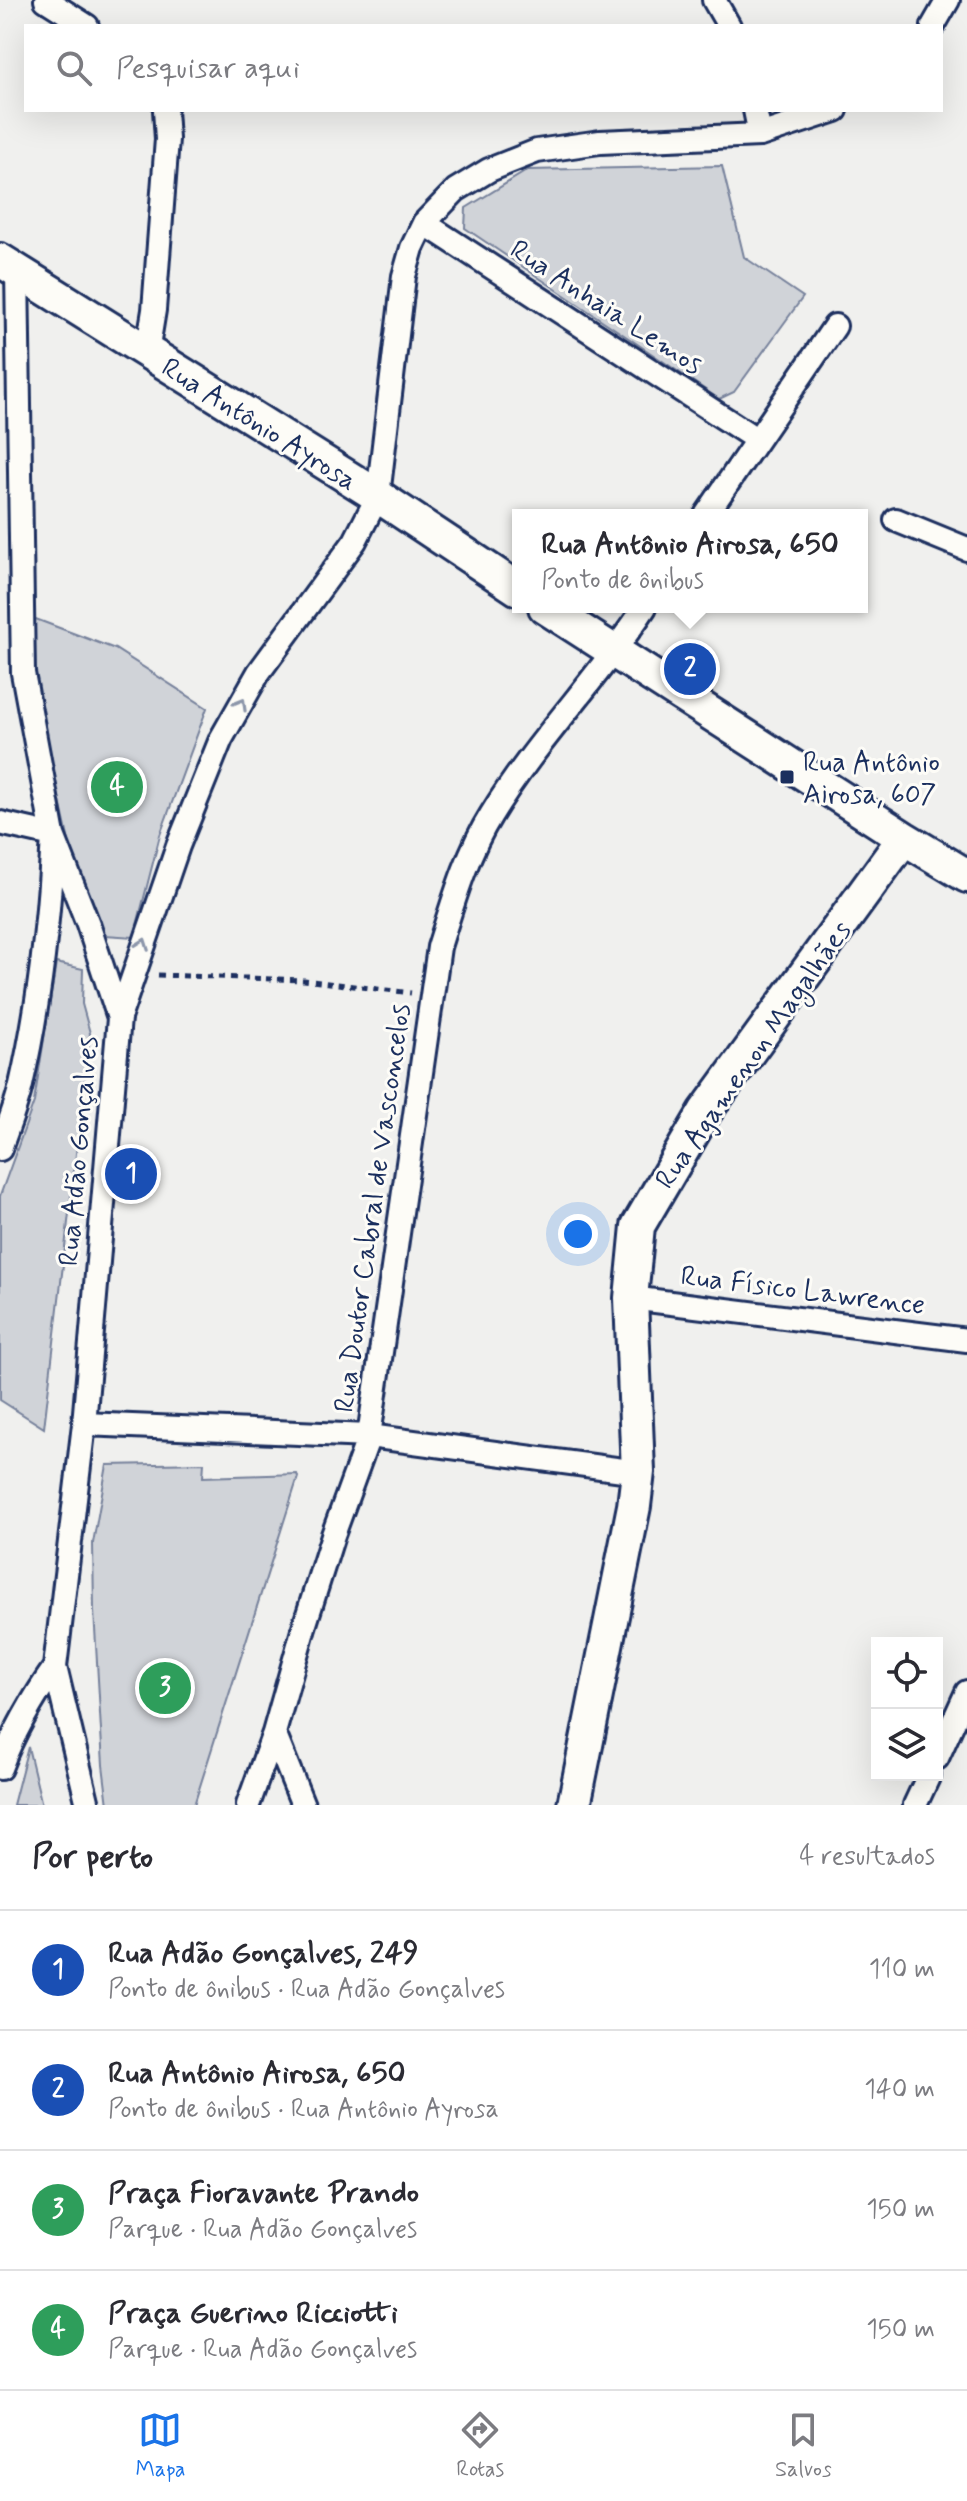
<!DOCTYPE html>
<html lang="pt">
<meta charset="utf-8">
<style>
:root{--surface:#fff;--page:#f2f2f3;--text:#2b2b33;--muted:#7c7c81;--line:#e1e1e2;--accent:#1a73e8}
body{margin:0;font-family:Mynerve,sans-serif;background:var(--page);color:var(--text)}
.controls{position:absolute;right:24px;bottom:24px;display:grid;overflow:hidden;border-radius:0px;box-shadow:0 8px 32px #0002}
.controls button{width:72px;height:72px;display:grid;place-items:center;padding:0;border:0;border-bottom:2px solid var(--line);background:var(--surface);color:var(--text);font:40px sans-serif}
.you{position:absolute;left:578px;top:1234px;width:28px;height:28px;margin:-20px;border:6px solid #fff;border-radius:50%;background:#1a73e8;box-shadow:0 0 0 12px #1a73e833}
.badge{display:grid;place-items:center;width:52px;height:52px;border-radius:50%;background:var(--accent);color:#fff;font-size:26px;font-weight:700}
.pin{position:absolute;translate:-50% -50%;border:4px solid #fff;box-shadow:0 2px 8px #0006}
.popup{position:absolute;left:512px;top:509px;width:356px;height:104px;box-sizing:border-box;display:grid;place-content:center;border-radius:0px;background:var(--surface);filter:drop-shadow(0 2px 6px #0005);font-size:26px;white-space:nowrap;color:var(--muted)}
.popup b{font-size:30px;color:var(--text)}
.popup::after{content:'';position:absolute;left:50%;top:100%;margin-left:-16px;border:16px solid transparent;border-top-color:var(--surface)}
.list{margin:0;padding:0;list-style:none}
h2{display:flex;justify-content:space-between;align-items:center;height:104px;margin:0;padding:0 32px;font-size:34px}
h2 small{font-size:26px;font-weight:400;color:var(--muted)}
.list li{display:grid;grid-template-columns:52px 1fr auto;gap:24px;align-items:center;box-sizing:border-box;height:120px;padding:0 32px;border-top:2px solid var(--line)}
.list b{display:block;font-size:30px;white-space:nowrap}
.list p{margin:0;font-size:26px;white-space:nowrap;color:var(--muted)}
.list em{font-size:26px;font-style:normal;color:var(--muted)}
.icon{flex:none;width:44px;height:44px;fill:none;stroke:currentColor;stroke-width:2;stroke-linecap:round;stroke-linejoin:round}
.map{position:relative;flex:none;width:967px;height:1805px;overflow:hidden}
.search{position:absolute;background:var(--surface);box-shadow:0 8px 32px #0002;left:24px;right:24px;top:24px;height:88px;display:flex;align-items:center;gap:20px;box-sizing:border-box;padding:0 28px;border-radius:0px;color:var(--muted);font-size:30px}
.sheet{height:584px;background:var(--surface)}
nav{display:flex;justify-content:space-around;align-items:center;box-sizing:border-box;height:112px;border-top:2px solid var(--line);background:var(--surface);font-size:22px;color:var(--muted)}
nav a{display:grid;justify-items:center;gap:4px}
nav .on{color:var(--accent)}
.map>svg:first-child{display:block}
.green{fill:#d0d3d8;stroke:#76819b;stroke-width:2}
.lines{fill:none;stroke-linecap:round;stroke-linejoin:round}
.street-casing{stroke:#1b2f5e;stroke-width:28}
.secondary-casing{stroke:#1b2f5e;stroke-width:38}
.path{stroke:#1b2f5e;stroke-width:5;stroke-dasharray:6 6;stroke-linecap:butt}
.street{stroke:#fdfcf7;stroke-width:22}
.secondary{stroke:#fdfcf7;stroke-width:32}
.oneway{stroke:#8c96aa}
.poi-dot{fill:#1b2f5e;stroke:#fdfcf7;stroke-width:3}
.labels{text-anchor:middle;stroke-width:6;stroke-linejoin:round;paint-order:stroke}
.street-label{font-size:28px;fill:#1b2f5e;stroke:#fdfcf7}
.poi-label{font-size:28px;fill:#1b2f5e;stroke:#fdfcf7;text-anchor:start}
</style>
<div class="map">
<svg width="967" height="1805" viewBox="0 0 967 1805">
<rect width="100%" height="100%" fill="#f0f0ee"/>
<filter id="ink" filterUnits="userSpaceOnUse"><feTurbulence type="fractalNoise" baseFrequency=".0125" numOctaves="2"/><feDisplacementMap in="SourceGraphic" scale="16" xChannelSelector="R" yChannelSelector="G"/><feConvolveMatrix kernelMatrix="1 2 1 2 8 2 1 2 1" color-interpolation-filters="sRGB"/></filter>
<g filter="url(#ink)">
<path class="green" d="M722,166L744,257L803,297L734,392L719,399L465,228L466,208L528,170Z
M33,618L115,649L207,708L160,835L134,937L105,935L96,926L70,846L53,770L34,671Z
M56,963L83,969L82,1004L90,1033L44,1428L0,1400V1196L34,1102Z
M204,1463L203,1477L297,1474L298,1477L194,1805H108L103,1765L94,1611L93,1543L107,1465Z
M28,1747L42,1805H13Z"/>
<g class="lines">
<defs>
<path id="street" d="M46,0L87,26
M714,0L729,26
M933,26L948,0
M755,110L760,135
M424,223L756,439
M17,270L23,673L53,835L88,924L119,1018L84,1424L55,1667L88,1805
M147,353L154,310L167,139L165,110
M706,515L835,326
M896,520L967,549
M0,823L53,835C49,918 40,1003 21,1085C16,1107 7,1128 0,1149
M119,1018L178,846L221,739L259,672L355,541L378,496L404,276L412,248L424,223L456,190L489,170L537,151L600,142L760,135L836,110
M631,1298L967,1340
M84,1424L369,1436L638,1472
M274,1733L303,1805
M937,1758L967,1692
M0,1768C14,1731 32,1700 55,1667
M248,1805L274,1733L304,1627L333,1535L369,1436L439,947C453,903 466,855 491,815C536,741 598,679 645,607
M915,1805L929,1775"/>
<path id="secondary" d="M0,260L378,496L518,589
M545,607L904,838L967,876
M574,1805L634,1506L638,1472L631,1298L638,1226L705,1112L904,838"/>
</defs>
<use href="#street" class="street-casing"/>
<use href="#secondary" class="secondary-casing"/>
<path class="path" d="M158,975L304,980L411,993"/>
<use href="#street" class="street"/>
<use href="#secondary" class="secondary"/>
</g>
<defs><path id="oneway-chevron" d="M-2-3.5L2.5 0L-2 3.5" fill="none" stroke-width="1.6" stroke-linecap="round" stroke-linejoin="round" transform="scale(2)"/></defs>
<g class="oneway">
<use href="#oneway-chevron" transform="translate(241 704) rotate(-60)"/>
<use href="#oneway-chevron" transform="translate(143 944) rotate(-70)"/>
</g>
</g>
<rect class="poi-dot" x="779" y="769" width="16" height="16" rx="4"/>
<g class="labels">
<g class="street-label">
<text transform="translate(607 306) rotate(33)" y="10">Rua Anhaia Lemos</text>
<text transform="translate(260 423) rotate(32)" y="10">Rua Antônio Ayrosa</text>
<text transform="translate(752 1054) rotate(-55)" y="10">Rua Agamenon Magalhães</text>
<text transform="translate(77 1151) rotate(-85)" y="10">Rua Adão Gonçalves</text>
<text transform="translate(371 1208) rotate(-82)" y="10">Rua Doutor Cabral de Vasconcelos</text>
<text transform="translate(803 1289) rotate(7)" y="10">Rua Físico Lawrence</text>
</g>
<g class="poi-label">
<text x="803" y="771">Rua Antônio<tspan x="803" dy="32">Airosa, 607</tspan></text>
</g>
</g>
</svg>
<div class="controls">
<button><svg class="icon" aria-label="locate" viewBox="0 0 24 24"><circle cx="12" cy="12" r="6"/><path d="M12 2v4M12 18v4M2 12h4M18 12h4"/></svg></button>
<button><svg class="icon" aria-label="layers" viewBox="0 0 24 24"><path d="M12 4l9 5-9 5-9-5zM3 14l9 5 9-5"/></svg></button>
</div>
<div class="you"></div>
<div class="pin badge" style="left:131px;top:1174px;background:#1a4fb4">1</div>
<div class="pin badge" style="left:690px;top:669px;background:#1a4fb4">2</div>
<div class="popup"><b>Rua Antônio Airosa, 650</b>Ponto de ônibus</div>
<div class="pin badge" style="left:165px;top:1688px;background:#2e9e5b">3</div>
<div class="pin badge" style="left:117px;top:787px;background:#2e9e5b">4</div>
<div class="search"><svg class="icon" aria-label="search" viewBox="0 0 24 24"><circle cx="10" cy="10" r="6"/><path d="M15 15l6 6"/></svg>Pesquisar aqui</div>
</div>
<section class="sheet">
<h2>Por perto<small>4 resultados</small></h2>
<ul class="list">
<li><span class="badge" style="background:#1a4fb4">1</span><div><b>Rua Adão Gonçalves, 249</b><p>Ponto de ônibus · Rua Adão Gonçalves</p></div><em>110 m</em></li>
<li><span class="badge" style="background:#1a4fb4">2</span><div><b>Rua Antônio Airosa, 650</b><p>Ponto de ônibus · Rua Antônio Ayrosa</p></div><em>140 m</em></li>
<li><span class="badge" style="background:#2e9e5b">3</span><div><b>Praça Fioravante Prando</b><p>Parque · Rua Adão Gonçalves</p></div><em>150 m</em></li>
<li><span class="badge" style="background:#2e9e5b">4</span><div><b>Praça Guerino Ricciotti</b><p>Parque · Rua Adão Gonçalves</p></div><em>150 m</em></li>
</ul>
</section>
<nav>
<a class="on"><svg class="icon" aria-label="map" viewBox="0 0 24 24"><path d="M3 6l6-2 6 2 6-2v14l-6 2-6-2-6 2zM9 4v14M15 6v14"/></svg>Mapa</a>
<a><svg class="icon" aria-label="directions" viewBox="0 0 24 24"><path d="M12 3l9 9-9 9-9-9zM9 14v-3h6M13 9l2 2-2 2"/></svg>Rotas</a>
<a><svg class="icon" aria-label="saved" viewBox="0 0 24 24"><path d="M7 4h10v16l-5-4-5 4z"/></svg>Salvos</a>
</nav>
